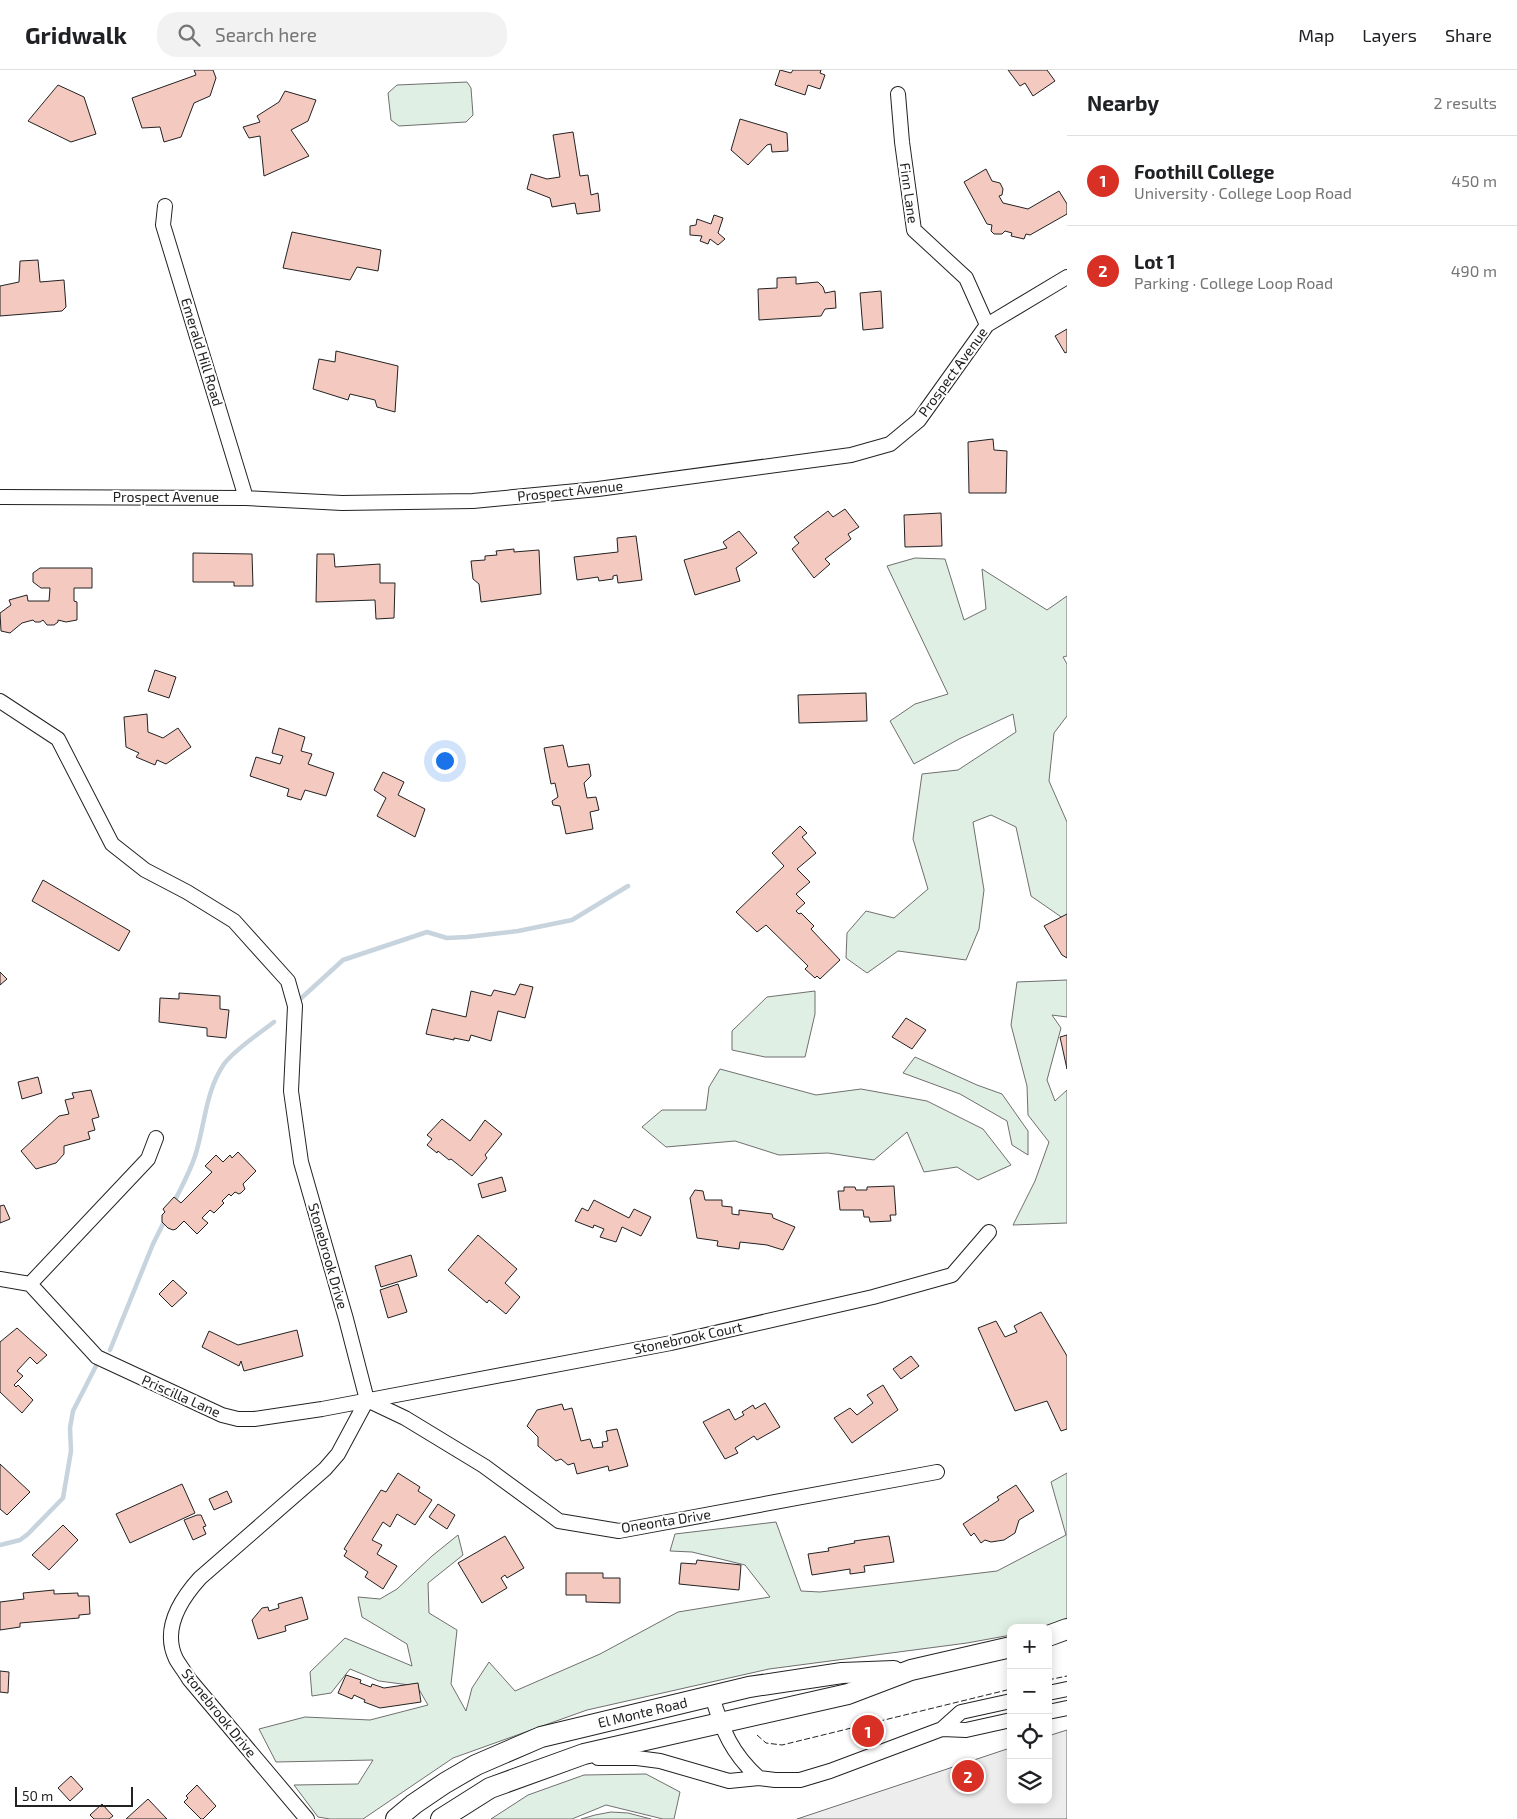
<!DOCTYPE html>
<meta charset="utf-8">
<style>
:root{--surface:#fff;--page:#f2f2f2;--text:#202124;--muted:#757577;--line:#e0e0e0;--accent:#d93025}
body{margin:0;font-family:"Exo 2",sans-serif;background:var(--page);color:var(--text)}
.controls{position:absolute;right:15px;bottom:15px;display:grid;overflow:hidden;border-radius:10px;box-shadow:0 2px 12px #0003}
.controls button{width:45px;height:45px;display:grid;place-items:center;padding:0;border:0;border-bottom:1px solid var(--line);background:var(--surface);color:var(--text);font:25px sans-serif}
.scale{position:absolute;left:15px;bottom:12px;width:118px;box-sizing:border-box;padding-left:5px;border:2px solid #222;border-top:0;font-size:14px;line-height:18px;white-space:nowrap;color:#222;-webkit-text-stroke:4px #fff;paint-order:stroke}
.you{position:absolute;left:444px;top:690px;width:18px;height:18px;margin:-12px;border:4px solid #fff;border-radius:50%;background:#1a73e8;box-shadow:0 0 0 8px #1a73e833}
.badge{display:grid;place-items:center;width:32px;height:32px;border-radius:50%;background:var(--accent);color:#fff;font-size:16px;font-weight:700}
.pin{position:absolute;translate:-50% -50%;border:2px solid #fff;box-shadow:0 1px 5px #0006}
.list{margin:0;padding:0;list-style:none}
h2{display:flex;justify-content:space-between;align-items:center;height:65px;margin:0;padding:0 20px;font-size:21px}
h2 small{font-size:16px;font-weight:400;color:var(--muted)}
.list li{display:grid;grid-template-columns:32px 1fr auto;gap:15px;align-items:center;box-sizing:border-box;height:90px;padding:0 20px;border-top:1px solid var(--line)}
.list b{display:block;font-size:19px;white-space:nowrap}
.list p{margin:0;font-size:16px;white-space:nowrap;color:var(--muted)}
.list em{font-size:16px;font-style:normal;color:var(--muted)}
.icon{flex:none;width:28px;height:28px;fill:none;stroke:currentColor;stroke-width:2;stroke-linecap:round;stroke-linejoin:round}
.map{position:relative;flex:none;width:1067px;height:1749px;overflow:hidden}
header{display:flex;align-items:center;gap:30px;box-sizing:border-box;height:70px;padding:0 25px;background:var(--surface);border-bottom:1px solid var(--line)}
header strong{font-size:24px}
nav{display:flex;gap:28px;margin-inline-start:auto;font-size:18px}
.search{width:350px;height:45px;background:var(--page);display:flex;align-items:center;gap:12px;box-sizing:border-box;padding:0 18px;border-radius:20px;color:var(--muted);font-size:19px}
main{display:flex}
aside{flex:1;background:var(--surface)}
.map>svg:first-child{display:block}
.green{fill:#e0efe3;stroke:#6f6f6f}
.parking{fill:#ededed;stroke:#6f6f6f}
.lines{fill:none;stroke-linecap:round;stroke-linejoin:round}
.stream{stroke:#c7d3dd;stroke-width:4.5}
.building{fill:#f3c9c0;stroke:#222}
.street-casing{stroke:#222;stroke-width:16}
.secondary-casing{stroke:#222;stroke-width:22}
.street{stroke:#fff;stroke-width:14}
.secondary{stroke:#fff;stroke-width:20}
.fence{stroke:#222;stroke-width:1;stroke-dasharray:6 2.5;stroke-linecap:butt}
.labels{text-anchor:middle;stroke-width:4;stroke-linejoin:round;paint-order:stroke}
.street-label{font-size:14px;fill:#222;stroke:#fff}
</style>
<header>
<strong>Gridwalk</strong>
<div class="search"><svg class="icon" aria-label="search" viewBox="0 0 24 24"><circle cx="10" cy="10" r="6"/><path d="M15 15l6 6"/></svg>Search here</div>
<nav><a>Map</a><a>Layers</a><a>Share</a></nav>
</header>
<main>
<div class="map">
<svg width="1067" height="1749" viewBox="0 0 1067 1749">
<rect width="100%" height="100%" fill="#fff"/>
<path class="green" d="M467,12L471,18L473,45L466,52L399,56L391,50L388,23L397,15Z
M915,488L945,489L964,550L986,539L982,499L1047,540L1067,526V586L1063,587L1067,594V646L1054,663L1049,711L1067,752V851L1031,826L1016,757L991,745L973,752L984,820L979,859L966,890L898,881L867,903L846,888L847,863L866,841L894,848L928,819L913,769L922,704L958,700L1016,662L1013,644L959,669L914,694L890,651L915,634L948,624L887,496Z
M1067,910V947L1052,945L1061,958L1047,1010L1055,1031L1067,1020V1153L1013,1155L1035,1111L1049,1072L1028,1045L1027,1016L1011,955L1017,912Z
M815,921V944L805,987H765L732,980V961L767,927Z
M915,987L977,1015L1002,1024L1028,1061V1085L1012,1075L1007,1051L960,1024L903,1003Z
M720,999L816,1025L861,1019L927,1031L983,1059L1011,1095L978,1110L957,1097L924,1102L907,1062L874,1090L828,1083L779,1085L735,1071L666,1077L642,1057L662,1040H706L709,1017Z
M1067,1403V1550L1048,1558H1011V1565L967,1573L769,1599L587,1640L453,1688L363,1749H330L318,1747L294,1715L358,1714L373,1690L276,1692L259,1659L305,1647L370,1650L428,1635L417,1616L379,1611L350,1599L331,1623L312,1626L310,1602L345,1568L412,1596L407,1574L362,1547L358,1527L380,1529L397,1519L432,1486L458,1465L463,1485L428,1513L429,1543L457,1560L451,1614L466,1641L472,1618L489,1592L515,1621L600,1584L678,1542L770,1527L745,1495L692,1482L670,1481L675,1464L776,1452L801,1521L820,1522L997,1501L1066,1465L1051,1412Z
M646,1704L680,1722L674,1749H663L606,1735L572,1749H491L528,1725L584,1705Z
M611,1742L628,1743L651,1749H581L595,1745Z"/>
<path class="parking" d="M1067,1660V1749H797L1010,1678L1011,1730H1048V1666Z"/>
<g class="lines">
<path class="stream" d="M297,932L343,890L427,862L447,868L467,867L518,861L572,850L628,816
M174,1132C182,1116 191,1100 196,1083C205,1053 206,1020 224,994C234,980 260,963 274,952
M110,1280L153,1174L166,1148
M0,1475L20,1470L28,1464L63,1428L71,1381L70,1358L73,1341L96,1296"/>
</g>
<path class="building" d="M194,0H213L216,8L210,26L194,33L181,67L164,72L160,57L142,58L132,28L196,5Z
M780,0L791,3L793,0H821L820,3L825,5L820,19L808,15L805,25L775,15Z
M1008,0H1047L1055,11L1033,26L1025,13L1020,16Z
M58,15L84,27L96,64L71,72L28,51Z
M285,21L316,30L308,51L291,60L309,86L264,106L260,66L249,68L243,57L260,52L257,46L279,32Z
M740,49L787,63L788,81L772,82L771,74L767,75L748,95L731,80Z
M573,62L580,106L588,105L591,125L598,123L600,141L577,144L575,133L552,137L550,128L527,119L531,104L547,109L560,107L553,65Z
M986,99L992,111L1000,113L1003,119L1002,125L999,126L1003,133L1028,139L1059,121L1067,134V144L1030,165L1026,164L1024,169L1011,166L1012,163L1005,161L1002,164H994L991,161L992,155L987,154L964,112Z
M714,145L723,148L718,163L725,169L718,175L710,169L708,174L700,171L702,166L690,165V156L696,155L697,149L711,154Z
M292,162L381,180L378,201L357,197L350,210L283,198Z
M38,190L40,212L64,210L66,237L62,241L0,246V216L19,212L20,191Z
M796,207V214L818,212L823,217L825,223L835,221L836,238L825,239L821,246L759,250L758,219L777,218V208Z
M881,221L883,258L863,260L860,223Z
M1067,259V282L1065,283L1055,266Z
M336,281L398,296L395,342L377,337L375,330L350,324L348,330L313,319L319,289L335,292Z
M993,369L994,380L1007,381L1006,423H969L968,372Z
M845,439L859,457L848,464L851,469L825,489L830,494L814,508L792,479L799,473L794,467L828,441L833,447Z
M941,443L942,476L905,477L904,445Z
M739,461L757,483L736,498L740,511L695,525L684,490L727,478L723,472Z
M636,466L642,510L618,513L617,505L613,506V509L599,511L598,507L577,510L574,487L618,482L617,468Z
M514,479V482L539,480L541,524L481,532L479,514L473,509L471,491L485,490V486L497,485L496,481Z
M193,483L252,484L253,516H234V512H193Z
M317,484H334L335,497L380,494V513H395L394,548L376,549L375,530L316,532Z
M40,498H92V518H74V531L77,532V550L66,552L58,550V552L54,555H47L43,550L40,552H35L33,550L22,553L10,563L1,561L0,543L11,535L9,530L27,525L28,531H49L50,518H41L33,512V503Z
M155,600L176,607L169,628L148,621Z
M866,623L867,651L799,653L798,625Z
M147,644L148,662L163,668L178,658L191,677L166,694L157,690L155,695L136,687L139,683L126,677L124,647Z
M279,658L305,667L301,681L312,684L308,694L334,703L326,726L305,720L301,730L287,726L289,719L250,706L256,687L280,694L283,686L272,683Z
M563,675L568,697L589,694L591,706L584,713L587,728L596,727L599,740L590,742L593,759L566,764L560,736L553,735L552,731L558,727L555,713L551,714L544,678Z
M383,702L404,712L398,725L425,739L415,767L377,746L386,728L374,720Z
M800,756L807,763L802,767L816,783L797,799L810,812L796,824L805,833L796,841L799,844L801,843L814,856L811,859L840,890L820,909L817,906L815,908L805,899L808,896L766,855L757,862L736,842L784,796L772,783Z
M43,810L130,861L119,881L32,831Z
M1067,844V888L1062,885L1044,856Z
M0,902L7,909L0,915Z
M520,914L533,917L525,948L498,941L491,971L471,965L469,971L454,968V970L426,964L432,939L466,947L471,921L491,926L494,920L515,925Z
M179,923L220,926V939L229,940L226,968L207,966V958L159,952L160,928L179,929Z
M906,948L926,960L912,979L892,967Z
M1067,965V999L1060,967Z
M38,1007L42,1023L22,1029L18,1012Z
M91,1020L99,1047L92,1049L95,1060L88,1062L90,1069L64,1076V1084L56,1093L36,1099L21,1081L59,1046L69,1044L65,1030L74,1028L72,1023Z
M442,1049L470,1071L485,1050L502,1064L485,1085L487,1088L472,1106L451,1089L449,1090L438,1081L437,1083L427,1075L432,1069L427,1065Z
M238,1082L256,1101L243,1114L245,1119L241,1123L239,1124L235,1122L231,1126L229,1124L222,1131L224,1133L214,1143L210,1140L202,1148L208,1153L197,1164L184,1151L176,1159L173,1160L168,1158L162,1152V1145L165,1142L163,1139L174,1127L181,1133L212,1102L205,1096L216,1085L223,1092L230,1085L232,1088Z
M502,1107L506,1121L482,1128L478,1114Z
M894,1116L896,1145H890L891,1151L870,1152L869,1147H864L863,1140H840L838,1121H844V1117H855L856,1120H867V1117Z
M695,1120L703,1121L705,1130H722V1136L732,1137V1144L739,1145V1140L772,1144L773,1148L795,1157L783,1180L767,1175L740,1172L739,1179L717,1176L718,1171L697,1168L690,1128Z
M594,1130L629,1148L634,1139L651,1147L641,1166L622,1157L616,1172L600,1167L604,1159L594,1155L593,1158L575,1151L582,1138L588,1141Z
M4,1135L10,1149L0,1153V1136Z
M478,1165L517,1199L505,1213L520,1227L506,1244L489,1230L487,1233L448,1200Z
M411,1185L417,1206L381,1217L375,1196Z
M173,1210L187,1223L172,1237L159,1224Z
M398,1214L407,1242L388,1248L380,1220Z
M1041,1242L1067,1286V1359L1061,1361L1047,1331L1015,1341L978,1258L996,1251L1005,1267L1017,1262L1014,1256Z
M17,1258L47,1285L37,1294L30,1287L17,1301L23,1306L14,1315L16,1317L18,1315L33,1330L22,1343L0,1322V1272Z
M297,1260L303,1286L244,1301L241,1291L239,1296L202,1277L209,1261L238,1275Z
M911,1286L919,1296L901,1309L893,1299Z
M883,1315L898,1340L852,1373L834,1348L850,1338L857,1345L873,1333L867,1325Z
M765,1333L780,1357L757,1370L754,1366L735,1378L738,1383L725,1389L703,1352L729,1339L735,1350L744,1345L742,1342L753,1335L755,1339Z
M562,1334L564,1340L572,1338L581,1371L590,1369L593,1378L603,1377L602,1372L608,1371L606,1361L617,1359L628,1396L609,1401L608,1396L577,1404L574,1393L568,1395L561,1389L556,1391L538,1376V1367L527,1356L537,1340Z
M0,1394L30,1422L7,1445L0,1439Z
M398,1403L420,1417L418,1421L432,1430L415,1455L397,1444L390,1457L383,1452L372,1470L382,1475L377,1484L397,1496L383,1519L365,1507L368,1502L344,1486L347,1481L344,1479L381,1420L386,1422Z
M182,1414L195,1443L130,1473L116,1444Z
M1016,1415L1034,1441L1019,1450L1015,1463L1004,1470L991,1472L985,1470L981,1473L974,1463L971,1466L963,1454L999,1430L997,1427Z
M227,1421L232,1432L214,1440L209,1429Z
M438,1434L455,1445L447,1459L429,1447Z
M197,1445H201L206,1456L203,1457L206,1464L193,1470L184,1450Z
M63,1455L78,1470L49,1500L32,1485Z
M505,1466L524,1498L507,1508L505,1505L501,1508L507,1518L482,1533L458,1493Z
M889,1466L894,1492L864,1496L865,1502L850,1504V1499L812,1505L808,1484L829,1481L828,1478L855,1473L854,1471Z
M697,1490L741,1495L739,1520L679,1514L681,1493L696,1494Z
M566,1503H603V1508H620V1533L586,1532V1525H566Z
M54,1520V1524L78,1523V1526H89L90,1544L79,1545V1548L20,1553V1557L0,1560V1532L24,1529L23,1523Z
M302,1527L308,1549L285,1556L286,1561L258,1569L252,1550L262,1538L268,1537L269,1541L279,1538L278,1534Z
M0,1601L9,1602L8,1623L0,1622Z
M346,1605L361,1610L360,1613L371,1617L372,1614L384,1618L418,1613L421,1632L380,1638L364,1632L365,1630L354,1625L352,1629L338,1623Z
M71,1706L83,1719L70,1731L58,1718Z
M197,1715L216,1736L203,1749H201L184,1732L188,1728L186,1726Z
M148,1729L167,1749H126Z
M102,1734L113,1746L109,1749H94L90,1745Z"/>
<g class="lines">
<defs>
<path id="street" d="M898,24L902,72L914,160L966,208L987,255
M165,136L163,155L246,428
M0,427L246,428L342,433L473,431L598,419L851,385L890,374L919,350L987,255L1067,207
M0,631L58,669L112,774L145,800L187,822L234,851L288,911L295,936L291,1021L301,1092L346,1249L367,1330L338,1384L325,1399L200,1508C180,1530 162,1560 176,1589C180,1596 185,1602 189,1609L307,1749
M0,1209L30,1214L148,1089L156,1068
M30,1214L97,1287L222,1345L238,1349H254L322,1339L671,1273L873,1227L952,1205L989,1162
M367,1330L405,1348L484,1396L559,1451L619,1461L937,1402
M1048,1623L1067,1619
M712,1626C722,1660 732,1684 759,1708
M1048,1642L1067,1638
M942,1659L966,1660L1011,1650
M598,1688H637L660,1691L729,1711L759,1708L775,1710H800L830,1701L942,1659L961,1642L1011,1631"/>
<g id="secondary">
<path d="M1048,1566L1067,1559"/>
<path id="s1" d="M396,1749L414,1734L445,1713L476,1695L541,1667L749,1617L842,1603L894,1601"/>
<path d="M441,1749L490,1718L584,1684L848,1624L911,1600L1011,1577"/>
</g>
</defs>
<use href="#street" class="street-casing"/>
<use href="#secondary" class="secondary-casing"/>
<use href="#street" class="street"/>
<use href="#secondary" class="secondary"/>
<path class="fence" d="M1048,1610L1067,1606
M757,1665L766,1673L782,1675L1011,1619"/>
</g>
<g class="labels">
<g class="street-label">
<text transform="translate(909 123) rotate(82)" y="5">Finn Lane</text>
<text transform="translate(202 282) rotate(73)" y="5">Emerald Hill Road</text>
<text transform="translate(953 302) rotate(-54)" y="5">Prospect Avenue</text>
<text transform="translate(570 421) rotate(-6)" y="5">Prospect Avenue</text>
<text x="166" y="432">Prospect Avenue</text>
<text transform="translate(328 1186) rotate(74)" y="5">Stonebrook Drive</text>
<text transform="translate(688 1268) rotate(-12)" y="5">Stonebrook Court</text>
<text transform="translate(181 1326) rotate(24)" y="5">Priscilla Lane</text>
<text transform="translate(666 1451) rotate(-9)" y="5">Oneonta Drive</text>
<text dy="5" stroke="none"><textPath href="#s1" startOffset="272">El Monte Road</textPath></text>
<text transform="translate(219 1643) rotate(51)" y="5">Stonebrook Drive</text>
</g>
</g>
</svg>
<div class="controls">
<button>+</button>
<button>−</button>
<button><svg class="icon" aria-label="locate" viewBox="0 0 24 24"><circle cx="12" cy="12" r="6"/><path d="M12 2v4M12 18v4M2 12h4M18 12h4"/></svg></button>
<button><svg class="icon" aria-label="layers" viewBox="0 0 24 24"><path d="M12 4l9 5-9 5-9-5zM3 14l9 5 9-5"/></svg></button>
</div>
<div class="scale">50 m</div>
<div class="you"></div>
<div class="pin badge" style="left:868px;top:1661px">1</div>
<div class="pin badge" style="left:968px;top:1706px">2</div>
</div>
<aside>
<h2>Nearby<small>2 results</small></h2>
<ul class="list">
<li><span class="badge">1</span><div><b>Foothill College</b><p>University · College Loop Road</p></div><em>450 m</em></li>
<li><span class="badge">2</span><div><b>Lot 1</b><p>Parking · College Loop Road</p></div><em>490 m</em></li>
</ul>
</aside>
</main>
